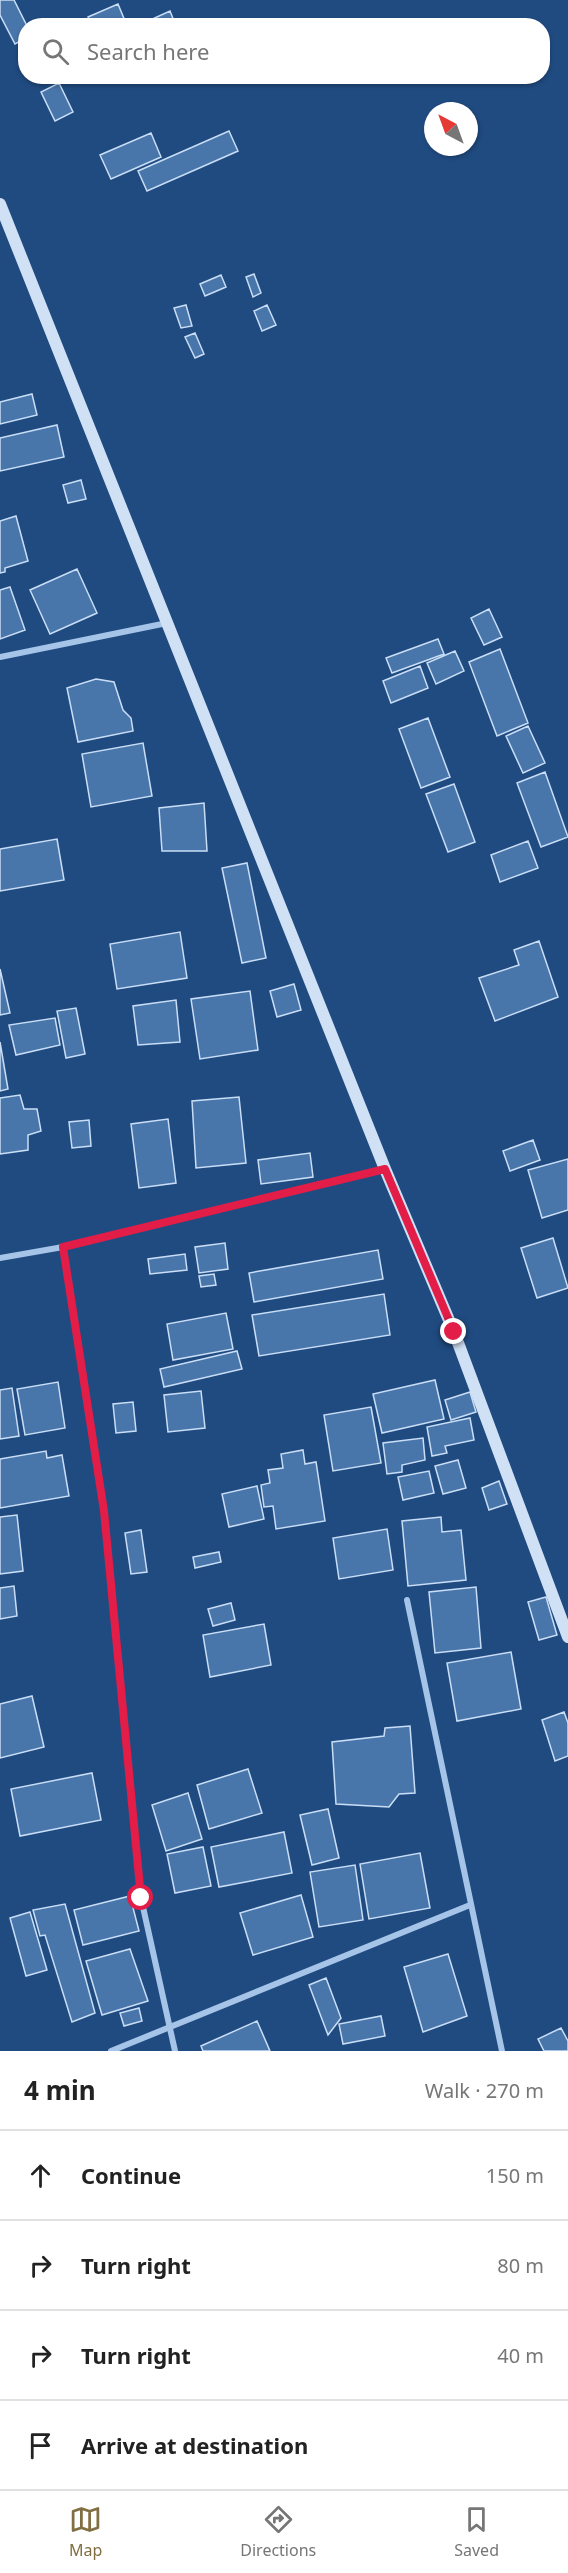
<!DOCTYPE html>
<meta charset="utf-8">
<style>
:root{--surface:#fff;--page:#f6f6f6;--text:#222;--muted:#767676;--line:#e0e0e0;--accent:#816e41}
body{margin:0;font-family:"Noto Sans",sans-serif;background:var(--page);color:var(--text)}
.compass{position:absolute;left:424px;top:102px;width:54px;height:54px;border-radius:50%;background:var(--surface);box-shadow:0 2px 4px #0004;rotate:319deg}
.stop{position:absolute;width:18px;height:18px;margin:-14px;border:4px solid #e11d48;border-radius:50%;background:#fff}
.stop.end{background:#e11d48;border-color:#fff;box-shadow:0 2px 6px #0008}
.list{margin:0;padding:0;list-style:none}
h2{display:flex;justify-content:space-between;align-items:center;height:78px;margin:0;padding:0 24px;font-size:26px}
h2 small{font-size:20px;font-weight:400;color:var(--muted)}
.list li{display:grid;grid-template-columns:39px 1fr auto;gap:18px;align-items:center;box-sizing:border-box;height:90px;padding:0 24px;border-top:2px solid var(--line)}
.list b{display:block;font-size:22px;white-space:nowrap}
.list em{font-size:20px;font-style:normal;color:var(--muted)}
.icon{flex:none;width:33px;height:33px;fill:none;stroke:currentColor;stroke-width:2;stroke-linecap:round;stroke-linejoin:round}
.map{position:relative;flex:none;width:568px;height:2051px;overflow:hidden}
.search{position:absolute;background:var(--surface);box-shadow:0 2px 4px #0004;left:18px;right:18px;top:18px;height:66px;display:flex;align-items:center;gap:15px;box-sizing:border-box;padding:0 21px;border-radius:24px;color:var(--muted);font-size:22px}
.sheet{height:438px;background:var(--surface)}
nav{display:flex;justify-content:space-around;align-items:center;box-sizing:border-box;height:84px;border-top:2px solid var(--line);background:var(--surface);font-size:16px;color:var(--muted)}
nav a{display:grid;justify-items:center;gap:3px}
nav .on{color:var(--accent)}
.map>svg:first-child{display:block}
.building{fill:#4875aa;stroke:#c9def6;stroke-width:1.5}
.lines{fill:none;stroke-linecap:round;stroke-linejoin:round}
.street{stroke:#a5c4e8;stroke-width:6}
.secondary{stroke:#d0e1f6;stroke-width:12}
.route{stroke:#e11d48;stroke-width:8}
</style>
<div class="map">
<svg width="568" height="2051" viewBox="0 0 568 2051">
<rect width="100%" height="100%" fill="#204b81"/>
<path class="building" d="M0,0H14L27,26L26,38L15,44L0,15Z
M118,4L125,21L115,26H91L88,17Z
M170,11L176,26H137Z
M59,83L73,112L55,121L41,92Z
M229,131L238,151L147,191L138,171Z
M151,133L161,157L111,179L100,155Z
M254,274L261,293L253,297L246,277Z
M221,275L226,287L205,296L200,284Z
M186,305L192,326L181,328L174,308Z
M267,305L276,325L262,331L254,311Z
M195,333L204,354L195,358L185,337Z
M32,394L37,415L0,424V402Z
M57,425L64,457L0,471V438Z
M81,480L86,499L68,503L63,485Z
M16,516L28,561L5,568V572L0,573V521Z
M77,569L97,613L50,634L30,590Z
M10,587L25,630L0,639V590Z
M489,609L502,637L484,645L471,618Z
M438,639L444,654L392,673L386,658Z
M500,649L528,723L497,736L469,662Z
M455,651L464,671L436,684L427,663Z
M420,666L428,688L391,703L383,681Z
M96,679L114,682L123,710L131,718L133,731L78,742L67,688Z
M428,718L450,777L421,788L399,729Z
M528,726L545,763L523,773L506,736Z
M143,743L152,796L91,807L82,754Z
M545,772L568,837L541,847L517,783Z
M454,784L475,842L448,852L426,794Z
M204,803L207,851H162L159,808Z
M57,839L64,880L0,891V849Z
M528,841L538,868L500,882L491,855Z
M247,863L266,958L242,963L222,868Z
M180,932L187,978L117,989L110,944Z
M539,941L558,997L495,1021L479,978L519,965L514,950Z
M0,969L10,1013L0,1015Z
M294,984L301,1010L277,1017L270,991Z
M250,991L258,1050L200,1059L191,999Z
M176,1000L180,1042L138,1045L133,1006Z
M76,1008L85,1054L66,1058L57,1011Z
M55,1018L60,1045L16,1055L9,1025Z
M0,1042L8,1089L0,1091Z
M20,1095L24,1109H37L41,1131L28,1135V1150L0,1154V1098Z
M239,1097L246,1163L196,1168L192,1101Z
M168,1119L176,1183L139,1188L131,1124Z
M89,1120L91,1146L72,1148L69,1122Z
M533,1140L540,1160L510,1171L503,1151Z
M310,1153L313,1177L261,1184L258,1160Z
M568,1159V1210L542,1218L528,1170Z
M553,1238L568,1288L537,1298L521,1248Z
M225,1243L228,1269L199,1273L195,1247Z
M378,1250L383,1279L254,1302L249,1273Z
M185,1254L187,1270L150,1274L148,1259Z
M214,1274L216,1285L201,1287L199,1276Z
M384,1294L390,1335L259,1356L252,1315Z
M226,1313L233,1349L173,1360L167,1324Z
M237,1351L242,1369L164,1387L160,1369Z
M435,1380L444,1419L382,1433L373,1394Z
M58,1382L65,1428L25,1435L17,1389Z
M12,1388L19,1436L0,1439V1390Z
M201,1391L205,1428L168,1432L164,1395Z
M470,1392L476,1412L451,1420L445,1400Z
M133,1402L136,1431L116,1433L113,1404Z
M371,1407L381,1463L333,1471L324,1415Z
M470,1418L474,1440L445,1446L447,1453L432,1456L427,1427Z
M423,1438L425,1460L402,1465V1472L387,1474L383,1443Z
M303,1450L305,1464L316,1462L325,1521L276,1529L273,1506L264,1507L261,1485L270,1483L268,1470L283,1468L281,1454Z
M46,1451L47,1458L62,1455L69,1496L0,1508V1459Z
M458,1460L466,1488L443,1494L435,1466Z
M429,1471L434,1493L403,1500L398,1477Z
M499,1481L507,1504L489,1510L482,1488Z
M257,1486L264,1519L229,1527L222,1494Z
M17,1515L23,1571L0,1574V1517Z
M441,1517L442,1532L461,1530L466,1580L408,1586L402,1521Z
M387,1529L393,1570L339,1579L333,1538Z
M141,1530L147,1572L131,1574L125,1533Z
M219,1552L221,1562L195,1568L193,1557Z
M14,1586L17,1616L0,1619V1588Z
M476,1587L481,1648L435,1653L429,1592Z
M546,1597L557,1635L539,1640L528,1602Z
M231,1603L235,1620L213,1626L208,1609Z
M264,1624L271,1665L210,1677L203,1635Z
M511,1652L521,1709L457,1721L447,1663Z
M32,1696L44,1747L0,1758V1704Z
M564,1712L568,1723V1756L555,1761L542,1720Z
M410,1726L415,1793L399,1794L389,1807L336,1804L332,1742L384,1736L385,1728Z
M248,1769L262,1813L209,1829L197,1785Z
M92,1773L101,1820L20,1836L11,1789Z
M188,1793L202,1839L166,1851L152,1805Z
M328,1809L339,1858L312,1865L300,1815Z
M284,1832L292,1873L219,1887L211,1847Z
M203,1847L211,1886L175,1893L167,1854Z
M420,1853L430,1908L369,1919L360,1864Z
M355,1865L363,1920L319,1927L310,1872Z
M301,1895L313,1937L253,1955L240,1913Z
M130,1896L139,1931L83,1945L74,1910Z
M65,1904L95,2013L72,2022L45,1935L40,1936L33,1910Z
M30,1912L47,1970L26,1976L10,1918Z
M130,1949L148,2001L102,2015L86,1961Z
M448,1954L467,2016L423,2032L404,1967Z
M326,1978L341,2018L328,2035L309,1985Z
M139,2008L142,2021L124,2026L120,2013Z
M381,2016L385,2036L343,2044L339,2024Z
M257,2021L270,2051H203L201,2046Z
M561,2028L568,2041V2051H544L538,2039Z"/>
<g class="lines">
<path class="street" d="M0,657L167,623
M63,1247L104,1511L141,1898L175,2051
M0,1258L63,1247L385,1169
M407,1600L502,2051
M111,2051L470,1905"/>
<path class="secondary" d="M0,204L385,1169L454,1332L568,1637"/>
</g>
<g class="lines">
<path class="route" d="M141,1898L104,1511L63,1247L385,1169L454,1332"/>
</g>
</svg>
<svg class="compass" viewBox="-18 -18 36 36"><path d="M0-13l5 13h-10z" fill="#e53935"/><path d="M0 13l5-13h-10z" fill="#767676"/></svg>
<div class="stop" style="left:141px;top:1898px"></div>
<div class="stop end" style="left:454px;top:1332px"></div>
<div class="search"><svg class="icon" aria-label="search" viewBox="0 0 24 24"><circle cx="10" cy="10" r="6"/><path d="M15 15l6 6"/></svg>Search here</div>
</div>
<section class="sheet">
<h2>4 min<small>Walk · 270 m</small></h2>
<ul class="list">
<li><svg class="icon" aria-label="ahead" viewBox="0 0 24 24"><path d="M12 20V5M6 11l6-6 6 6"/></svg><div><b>Continue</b></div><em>150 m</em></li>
<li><svg class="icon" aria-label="right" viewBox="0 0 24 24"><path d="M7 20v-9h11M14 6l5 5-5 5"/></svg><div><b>Turn right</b></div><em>80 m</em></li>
<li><svg class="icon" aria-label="right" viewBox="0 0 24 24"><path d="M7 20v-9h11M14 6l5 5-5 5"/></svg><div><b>Turn right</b></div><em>40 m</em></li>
<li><svg class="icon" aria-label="arrive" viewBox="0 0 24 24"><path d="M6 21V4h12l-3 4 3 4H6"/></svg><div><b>Arrive at destination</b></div></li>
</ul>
</section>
<nav>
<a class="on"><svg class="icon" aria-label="map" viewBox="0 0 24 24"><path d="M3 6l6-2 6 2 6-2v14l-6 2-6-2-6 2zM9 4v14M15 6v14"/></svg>Map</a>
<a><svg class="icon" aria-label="directions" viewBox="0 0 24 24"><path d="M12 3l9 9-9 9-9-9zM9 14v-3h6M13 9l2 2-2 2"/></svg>Directions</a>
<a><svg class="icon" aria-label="saved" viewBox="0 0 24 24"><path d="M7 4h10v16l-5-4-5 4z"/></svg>Saved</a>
</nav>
